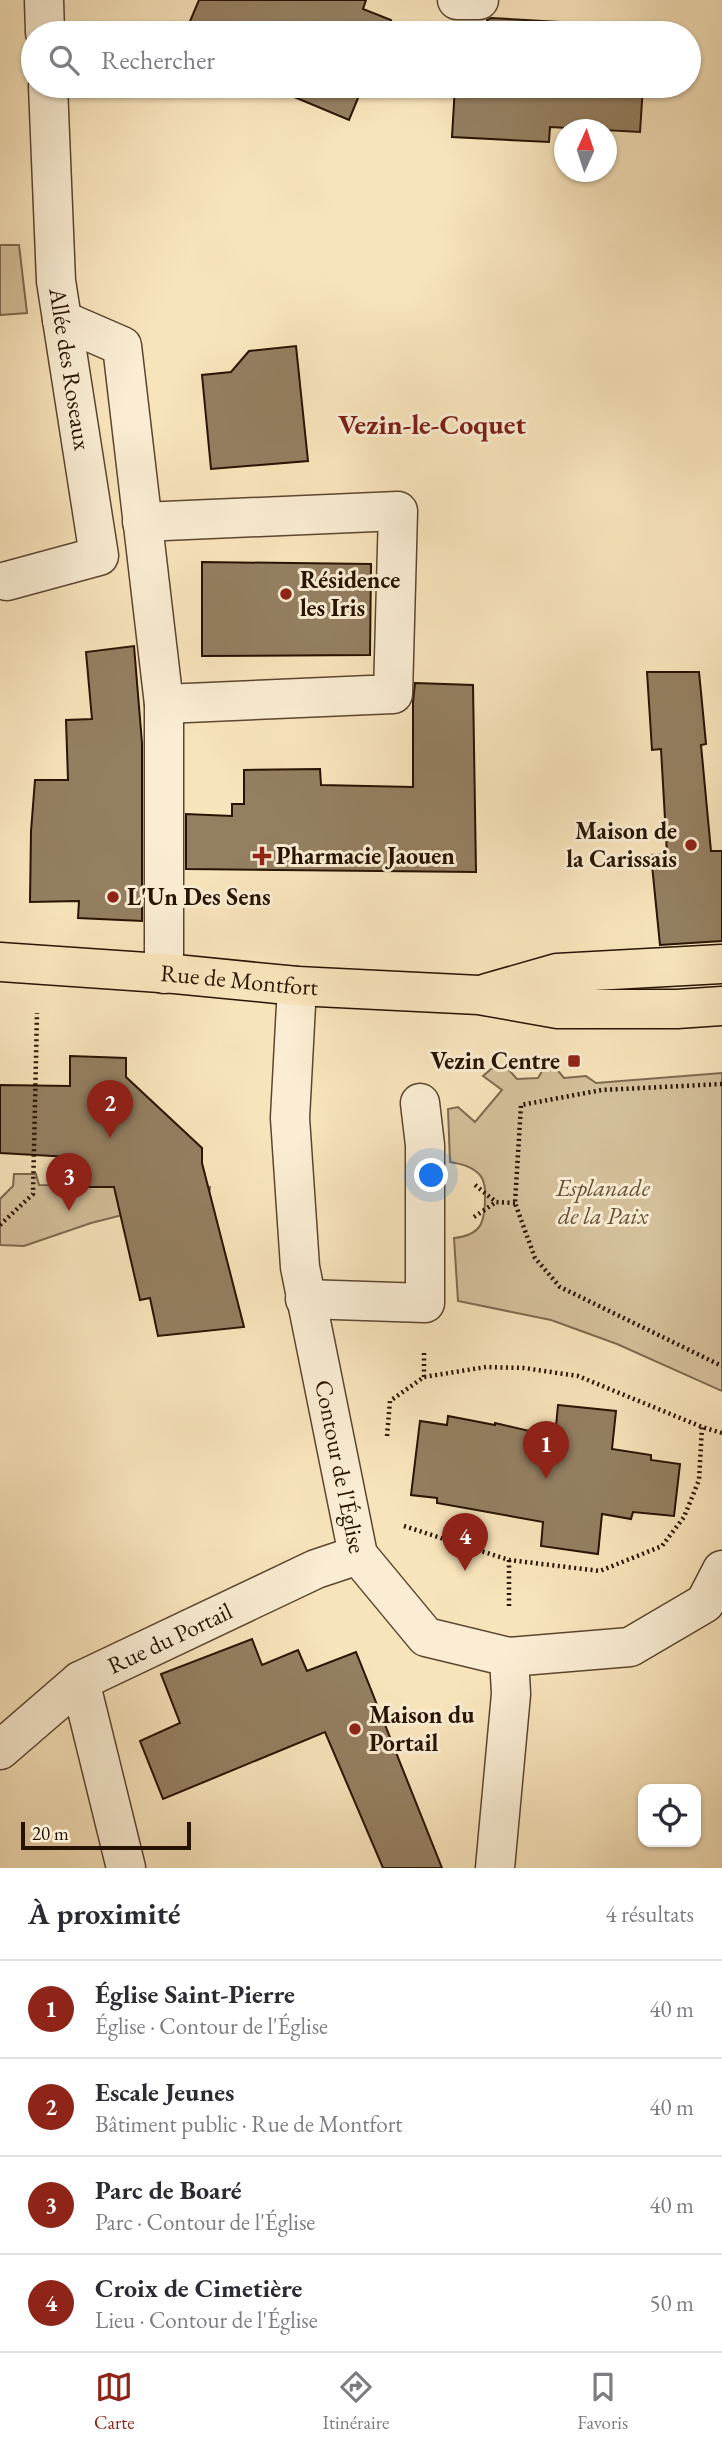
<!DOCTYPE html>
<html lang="fr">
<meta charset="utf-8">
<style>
:root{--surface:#fff;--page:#f2f2f3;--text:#2b2b33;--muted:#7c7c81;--line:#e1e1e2;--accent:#8f2418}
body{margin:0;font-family:"EB Garamond",serif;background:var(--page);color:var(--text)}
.controls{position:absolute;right:21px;bottom:21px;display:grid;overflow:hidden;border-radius:14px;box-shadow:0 2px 5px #0004}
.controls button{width:63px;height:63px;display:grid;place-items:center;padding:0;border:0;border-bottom:2px solid var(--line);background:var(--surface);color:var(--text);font:35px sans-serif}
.compass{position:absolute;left:554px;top:119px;width:63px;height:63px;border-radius:50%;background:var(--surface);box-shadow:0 2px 5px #0004;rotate:3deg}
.scale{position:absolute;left:21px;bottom:18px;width:170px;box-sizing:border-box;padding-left:7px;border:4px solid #271200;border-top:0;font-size:19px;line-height:24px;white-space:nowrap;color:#271200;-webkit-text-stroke:5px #faedd3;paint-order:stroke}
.you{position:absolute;left:432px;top:1176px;width:24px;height:24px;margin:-18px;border:5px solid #fff;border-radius:50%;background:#1a73e8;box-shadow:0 0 0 10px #1a73e833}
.badge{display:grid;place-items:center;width:46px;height:46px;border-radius:50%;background:var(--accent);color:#fff;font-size:23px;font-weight:700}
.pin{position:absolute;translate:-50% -58px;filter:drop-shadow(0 2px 4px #0008)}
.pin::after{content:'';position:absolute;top:37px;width:24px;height:21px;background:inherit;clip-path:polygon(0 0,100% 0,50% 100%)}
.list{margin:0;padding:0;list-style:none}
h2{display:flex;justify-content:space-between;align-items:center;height:91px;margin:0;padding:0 28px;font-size:30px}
h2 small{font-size:23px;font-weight:400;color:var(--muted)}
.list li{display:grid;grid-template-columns:46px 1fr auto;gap:21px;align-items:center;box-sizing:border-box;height:98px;padding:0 28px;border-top:2px solid var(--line)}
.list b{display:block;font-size:26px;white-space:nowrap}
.list p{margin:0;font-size:23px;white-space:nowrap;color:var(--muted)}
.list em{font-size:23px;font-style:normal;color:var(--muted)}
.icon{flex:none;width:38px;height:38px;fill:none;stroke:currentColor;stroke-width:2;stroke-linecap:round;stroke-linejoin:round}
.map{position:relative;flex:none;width:722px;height:1868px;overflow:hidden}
.search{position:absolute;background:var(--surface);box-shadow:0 2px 5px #0004;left:21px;right:21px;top:21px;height:77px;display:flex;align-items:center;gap:18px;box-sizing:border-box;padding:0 24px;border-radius:38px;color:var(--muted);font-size:26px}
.sheet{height:483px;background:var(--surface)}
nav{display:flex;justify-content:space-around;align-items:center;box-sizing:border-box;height:98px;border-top:2px solid var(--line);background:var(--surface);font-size:19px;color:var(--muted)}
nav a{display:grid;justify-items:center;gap:4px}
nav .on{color:var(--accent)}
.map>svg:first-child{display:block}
.green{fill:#d4c09b;stroke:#7e694e;stroke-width:2}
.building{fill:#947f61;stroke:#271200;stroke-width:2}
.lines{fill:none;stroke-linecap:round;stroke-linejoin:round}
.minor-casing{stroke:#5b462f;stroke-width:41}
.major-casing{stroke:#271200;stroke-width:41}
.path{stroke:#271200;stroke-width:4.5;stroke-dasharray:2 3.5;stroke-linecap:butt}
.minor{stroke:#faedd3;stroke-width:38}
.major{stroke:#f8e4bb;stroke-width:38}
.poi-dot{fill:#8f2418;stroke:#faedd3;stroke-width:2.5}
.labels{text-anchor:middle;stroke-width:6;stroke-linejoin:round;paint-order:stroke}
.street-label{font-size:24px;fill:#271200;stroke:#faedd3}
.poi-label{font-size:24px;font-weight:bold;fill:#271200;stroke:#faedd3;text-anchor:start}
.park-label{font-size:24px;font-style:italic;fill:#644f36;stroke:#faedd3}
.quarter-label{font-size:28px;font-weight:bold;fill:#7a1f14;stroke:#faedd3}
</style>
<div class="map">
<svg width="722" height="1868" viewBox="0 0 722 1868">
<rect width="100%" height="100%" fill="#f8e4bb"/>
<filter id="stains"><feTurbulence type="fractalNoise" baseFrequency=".00286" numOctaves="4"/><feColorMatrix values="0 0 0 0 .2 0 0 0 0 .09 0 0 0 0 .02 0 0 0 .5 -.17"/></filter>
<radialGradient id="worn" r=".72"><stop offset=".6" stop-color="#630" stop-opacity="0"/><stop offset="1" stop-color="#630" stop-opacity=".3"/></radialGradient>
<path class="green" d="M0,245H19L27,313L0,315Z
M554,1066L564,1078L586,1076L596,1083L722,1073V1391L617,1344L551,1320L458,1301L454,1238C482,1235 485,1222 485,1196C485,1189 485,1181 480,1175C471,1166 462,1164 450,1162L448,1109L458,1107L475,1122L502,1090L483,1076L491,1069L507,1068L517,1079L538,1078L544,1068Z
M14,1174H36L39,1185L203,1186L210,1187L209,1193L91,1223L24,1246L0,1245V1199L13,1186Z"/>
<path class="building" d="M199,0H366L363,9L391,20L385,33H185Z
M491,18L646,27V33H458V27L487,28V20Z
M268,86H363L349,120Z
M455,86H643L640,132L550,127L549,142L452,137Z
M296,346L308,461L211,469L202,375L231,372L249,351Z
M202,562L371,564L370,655L202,656Z
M134,646L142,743V921L78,918L79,901L30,902L31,831L35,780H68L66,720L92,719L86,652Z
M647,672H699L706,744L701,745L711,851H722V941L660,945L651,855L667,854L661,749L652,750Z
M415,683L473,685L476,872L186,869V814L232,816V804H244V770L320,769L321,785L413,787V702Z
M70,1056L126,1058V1077L202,1148V1163L244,1327L158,1336L150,1298L140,1300L114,1187H70V1157L0,1153V1085L70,1086Z
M558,1405L616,1411L612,1449L651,1455V1460L680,1464L674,1516L633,1512L631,1519L602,1514L598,1554L541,1546L543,1522L437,1503V1498L411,1495L420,1421L447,1425L448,1416L495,1425V1423L555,1437Z
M252,1639L262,1665L298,1650L307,1671L356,1652L442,1868H383L325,1732L163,1799L140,1741L180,1723L161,1674Z"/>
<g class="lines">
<defs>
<g id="minor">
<path d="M44,0L45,33"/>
<path d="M457,0H479"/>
<path d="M62,320L122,346L164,704V974"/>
<path d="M142,522L398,511L393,694L164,704"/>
<path d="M7,581L99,556L56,281L48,86"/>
<path id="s1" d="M297,986L290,1118L300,1267L358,1555L426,1637L509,1657L630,1647L705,1603L722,1570"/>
<path d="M305,1299L425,1303V1145L420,1103"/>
<path d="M80,1681L126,1868"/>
<path id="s2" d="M0,1750L80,1681L316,1569L358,1555"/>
<path d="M495,1868L511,1694L509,1657"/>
</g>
<g id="major">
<path id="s3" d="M0,962L175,974L297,986L479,995L558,1009H677L722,1006"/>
<path d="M487,993L557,973L722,964"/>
</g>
</defs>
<use href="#minor" class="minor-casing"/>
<use href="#major" class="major-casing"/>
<path class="path" d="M722,1084L602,1090L521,1105L515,1203L535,1258L560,1287L722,1366
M475,1185L496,1202L515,1203
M474,1217L496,1202
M0,1225L33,1194L37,1013
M424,1377V1353
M387,1436L390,1401L424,1377L486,1367L524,1368L578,1376L702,1427L722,1433
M404,1526L509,1560L600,1571L662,1546L684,1517L699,1480L702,1427
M509,1560V1608"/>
<use href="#minor" class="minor"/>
<use href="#major" class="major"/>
</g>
<g class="poi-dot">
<circle cx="286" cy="594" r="7"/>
<circle cx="691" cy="845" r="7"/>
<path d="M258.5 845.5h7v7h7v7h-7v7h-7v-7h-7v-7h7z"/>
<circle cx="113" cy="897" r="7"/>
<rect x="567" y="1054" width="14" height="14" rx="3.5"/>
<circle cx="355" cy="1729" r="7"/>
</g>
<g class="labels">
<g class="street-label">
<text transform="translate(70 369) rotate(81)" y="8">Allée des Roseaux</text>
<text dy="8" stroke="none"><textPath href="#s3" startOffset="240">Rue de Montfort</textPath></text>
<text dy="8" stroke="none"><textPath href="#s1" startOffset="485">Contour de l'Église</textPath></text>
<text dy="8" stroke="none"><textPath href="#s2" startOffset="205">Rue du Portail</textPath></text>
</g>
<g class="poi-label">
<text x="300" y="588">Résidence<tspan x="300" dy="28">les Iris</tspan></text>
<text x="677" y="839" text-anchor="end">Maison de<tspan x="677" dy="28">la Carissais</tspan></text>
<text x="276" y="864">Pharmacie Jaouen</text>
<text x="127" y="905">L'Un Des Sens</text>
<text x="560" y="1069" text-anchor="end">Vezin Centre</text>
<text x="369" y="1723">Maison du<tspan x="369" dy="28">Portail</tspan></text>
</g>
<g class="park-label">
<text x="603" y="1196">Esplanade<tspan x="603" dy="28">de la Paix</tspan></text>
</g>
<g class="quarter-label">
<text x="432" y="434">Vezin-le-Coquet</text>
</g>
</g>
<rect width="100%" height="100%" filter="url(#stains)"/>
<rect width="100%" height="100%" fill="url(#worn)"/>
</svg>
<div class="controls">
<button><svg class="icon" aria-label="locate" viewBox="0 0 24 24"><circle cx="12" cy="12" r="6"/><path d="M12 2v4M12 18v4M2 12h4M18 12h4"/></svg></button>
</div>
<svg class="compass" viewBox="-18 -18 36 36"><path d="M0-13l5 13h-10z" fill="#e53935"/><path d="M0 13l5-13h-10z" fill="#7c7c81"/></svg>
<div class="scale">20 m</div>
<div class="you"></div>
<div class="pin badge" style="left:546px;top:1479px">1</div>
<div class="pin badge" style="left:110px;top:1138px">2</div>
<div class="pin badge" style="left:69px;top:1211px">3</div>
<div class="pin badge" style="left:465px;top:1571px">4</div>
<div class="search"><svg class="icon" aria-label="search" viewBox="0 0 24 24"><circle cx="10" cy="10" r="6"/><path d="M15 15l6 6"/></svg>Rechercher</div>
</div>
<section class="sheet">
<h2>À proximité<small>4 résultats</small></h2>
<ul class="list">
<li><span class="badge">1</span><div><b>Église Saint-Pierre</b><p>Église · Contour de l'Église</p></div><em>40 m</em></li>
<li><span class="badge">2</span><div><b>Escale Jeunes</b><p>Bâtiment public · Rue de Montfort</p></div><em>40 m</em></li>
<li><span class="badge">3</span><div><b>Parc de Boaré</b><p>Parc · Contour de l'Église</p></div><em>40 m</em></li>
<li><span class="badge">4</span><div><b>Croix de Cimetière</b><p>Lieu · Contour de l'Église</p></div><em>50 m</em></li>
</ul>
</section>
<nav>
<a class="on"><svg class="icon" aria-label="map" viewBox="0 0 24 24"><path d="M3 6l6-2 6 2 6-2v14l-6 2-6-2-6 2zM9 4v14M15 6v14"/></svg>Carte</a>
<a><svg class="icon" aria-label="directions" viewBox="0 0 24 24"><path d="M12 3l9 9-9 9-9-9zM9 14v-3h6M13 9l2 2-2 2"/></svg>Itinéraire</a>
<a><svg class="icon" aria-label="saved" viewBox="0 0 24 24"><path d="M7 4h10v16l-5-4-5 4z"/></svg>Favoris</a>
</nav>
